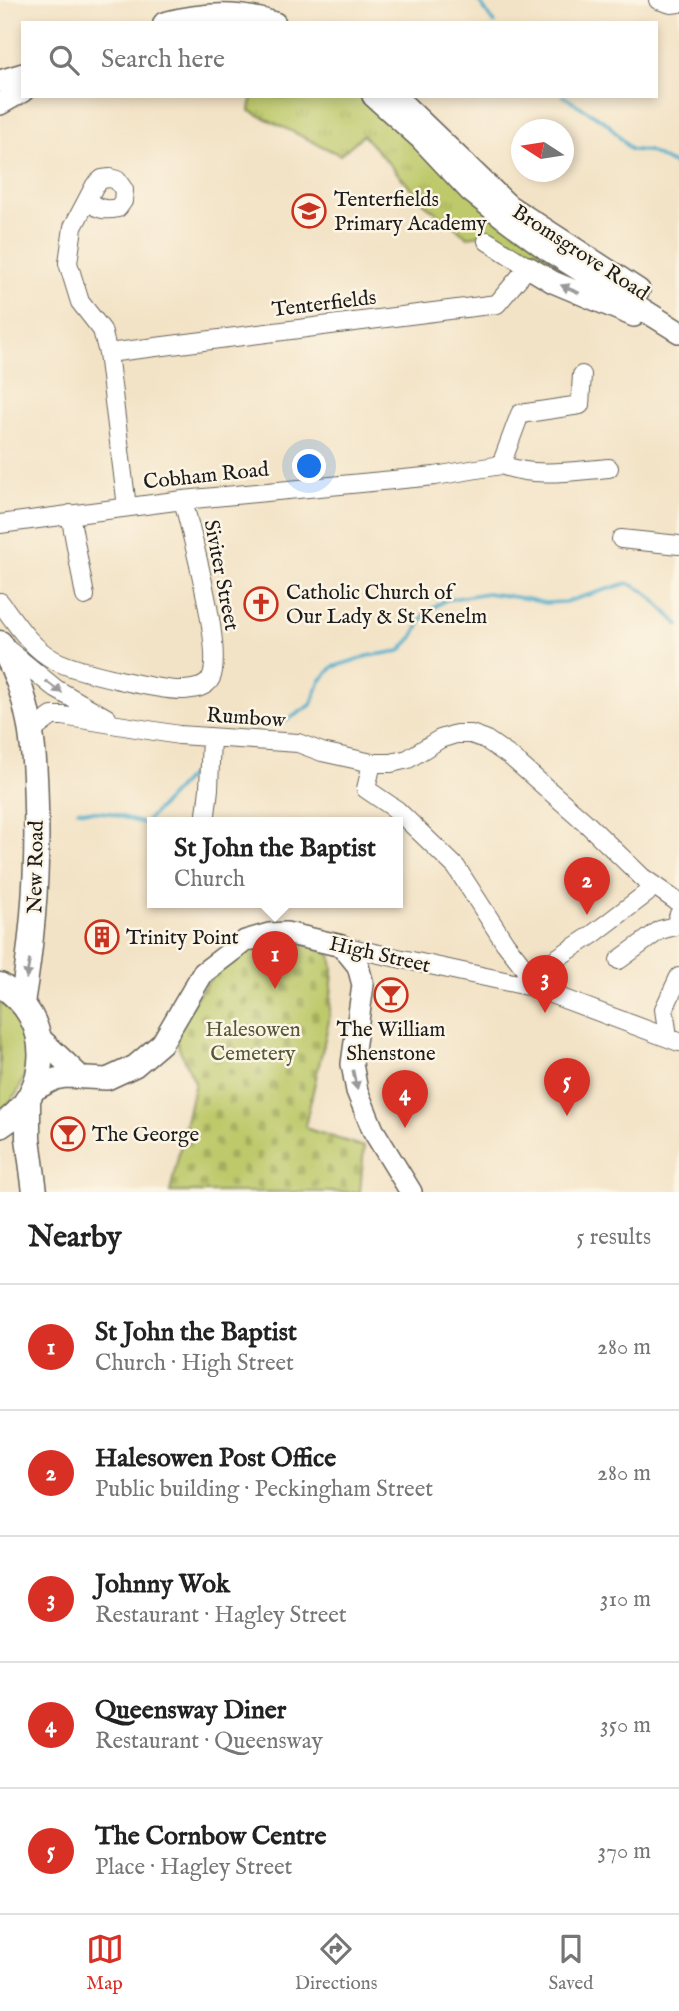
<!DOCTYPE html>
<meta charset="utf-8">
<style>
:root{--surface:#fff;--page:#f2f2f2;--text:#222;--muted:#767676;--line:#e0e0e0;--accent:#d93025}
body{margin:0;font-family:"IM FELL English",serif;background:var(--page);color:var(--text)}
.compass{position:absolute;left:511px;top:119px;width:63px;height:63px;border-radius:50%;background:var(--surface);box-shadow:0 4px 10px #0003;rotate:282deg}
.you{position:absolute;left:310px;top:467px;width:24px;height:24px;margin:-18px;border:5px solid #fff;border-radius:50%;background:#1a73e8;box-shadow:0 0 0 10px #1a73e833}
.badge{display:grid;place-items:center;width:46px;height:46px;border-radius:50%;background:var(--accent);color:#fff;font-size:23px;font-weight:700}
.pin{position:absolute;translate:-50% -58px;filter:drop-shadow(0 2px 4px #0008)}
.pin::after{content:'';position:absolute;top:37px;width:24px;height:21px;background:inherit;clip-path:polygon(0 0,100% 0,50% 100%)}
.popup{position:absolute;left:147px;top:817px;width:256px;height:91px;box-sizing:border-box;display:grid;place-content:center;border-radius:0px;background:var(--surface);filter:drop-shadow(0 2px 5px #0005);font-size:23px;white-space:nowrap;color:var(--muted)}
.popup b{font-size:26px;color:var(--text)}
.popup::after{content:'';position:absolute;left:50%;top:100%;margin-left:-14px;border:14px solid transparent;border-top-color:var(--surface)}
.list{margin:0;padding:0;list-style:none}
h2{display:flex;justify-content:space-between;align-items:center;height:91px;margin:0;padding:0 28px;font-size:30px}
h2 small{font-size:23px;font-weight:400;color:var(--muted)}
.list li{display:grid;grid-template-columns:46px 1fr auto;gap:21px;align-items:center;box-sizing:border-box;height:126px;padding:0 28px;border-top:2px solid var(--line)}
.list b{display:block;font-size:26px;white-space:nowrap}
.list p{margin:0;font-size:23px;white-space:nowrap;color:var(--muted)}
.list em{font-size:23px;font-style:normal;color:var(--muted)}
.icon{flex:none;width:38px;height:38px;fill:none;stroke:currentColor;stroke-width:2;stroke-linecap:round;stroke-linejoin:round}
.map{position:relative;flex:none;width:679px;height:1192px;overflow:hidden}
.search{position:absolute;background:var(--surface);box-shadow:0 4px 10px #0003;left:21px;right:21px;top:21px;height:77px;display:flex;align-items:center;gap:18px;box-sizing:border-box;padding:0 24px;border-radius:0px;color:var(--muted);font-size:26px}
.sheet{height:721px;background:var(--surface)}
nav{display:flex;justify-content:space-around;align-items:center;box-sizing:border-box;height:98px;border-top:2px solid var(--line);background:var(--surface);font-size:19px;color:var(--muted)}
nav a{display:grid;justify-items:center;gap:4px}
nav .on{color:var(--accent)}
.map>svg:first-child{display:block}
.green{fill:#bdc96b;stroke:#6c7244;stroke-width:2}
.cemetery{fill:url(#cemetery-stones);stroke:#6c7244;stroke-width:2}
.park{fill:url(#park-tufts);stroke:#6c7244;stroke-width:2}
.lines{fill:none;stroke-linecap:round;stroke-linejoin:round}
.stream{stroke:#4aabca;stroke-width:3.5}
.minor-casing{stroke:#676258;stroke-width:20}
.major-casing{stroke:#676258;stroke-width:24}
.highway-casing{stroke:#676258;stroke-width:27}
.minor{stroke:#fff;stroke-width:18}
.major{stroke:#fff;stroke-width:21}
.highway{stroke:#fff;stroke-width:24}
.oneway{fill:#999}
.labels{text-anchor:middle;stroke-width:5;stroke-linejoin:round;paint-order:stroke}
.poi-label{font-size:21px;fill:#1c1c1c;stroke:#fcf5e5;text-anchor:start}
.street-label{font-size:21px;fill:#1c1c1c;stroke:#fcf5e5}
.park-label{font-size:21px;fill:#545938;stroke:#fcf5e5}
</style>
<div class="map">
<svg width="679" height="1192" viewBox="0 0 679 1192">
<defs>
<pattern id="cemetery-stones" width="16" height="16" patternUnits="userSpaceOnUse" patternTransform="scale(1.75)"><rect width="16" height="16" fill="#bdc96b"/><path d="M2 7V4a2 2 0 0 1 4 0v3zM10 15v-3a2 2 0 0 1 4 0v3z" fill="#a2ac5c"/></pattern>
<pattern id="park-tufts" width="24" height="20" patternUnits="userSpaceOnUse" patternTransform="scale(1.75)"><rect width="24" height="20" fill="#bdc96b"/><path d="M3 7l-1-3M5 7V3M7 7l1-3M15 17l-1-3M17 17v-4M19 17l1-3" fill="none" stroke="#a2ac5c"/></pattern>
</defs>
<rect width="100%" height="100%" fill="#fcf5e5"/>
<filter id="ink" filterUnits="userSpaceOnUse"><feTurbulence type="fractalNoise" baseFrequency=".0143" numOctaves="2"/><feDisplacementMap in="SourceGraphic" scale="14" xChannelSelector="R" yChannelSelector="G"/><feConvolveMatrix kernelMatrix="1 2 1 2 8 2 1 2 1" color-interpolation-filters="sRGB"/></filter>
<filter id="wash" filterUnits="userSpaceOnUse"><feTurbulence type="fractalNoise" baseFrequency=".00686" numOctaves="4" result="noise"/><feDisplacementMap in="SourceGraphic" scale="28" xChannelSelector="R" yChannelSelector="G"/><feGaussianBlur stdDeviation="1.57" result="paint"/><feColorMatrix in="noise" values="0 0 0 0 0 0 0 0 0 0 0 0 0 0 0 0 0 1.4 0 .05"/><feComposite in="paint" operator="in"/></filter>
<g filter="url(#wash)">
<rect width="100%" height="100%" fill="#f3e3c6"/>
<path class="green" d="M0,1001C34,1026 37,1086 0,1110Z"/>
<path class="cemetery" d="M293,940L331,954L333,970L329,1021L305,1126L308,1129L364,1147L360,1192H170L195,1082L174,1037C183,1022 191,1004 202,989C222,961 259,944 293,940Z"/>
<path class="park" d="M252,96H365L573,274L546,267L487,234L468,237L426,205L363,135L340,155L250,111Z"/>
<g class="lines">
<path class="stream" d="M478,0L494,23
M563,96L607,123L631,150L648,151L679,167
M281,724L311,705L320,681L333,667L368,656L400,651L413,637L425,614L445,600L487,593L528,599L544,603L565,602L628,583L646,592L679,625
M78,810L110,813L144,824L198,767"/>
</g>
</g>
<g filter="url(#ink)">
<g class="lines">
<defs>
<path id="minor" d="M658,0L671,4L679,3
M89,199C95,209 105,211 118,208L123,201L124,190L117,180L110,178L102,179L95,185L73,227L68,263L80,302L102,330L108,353L127,507
M108,353L497,304L528,267L487,241
M501,465L520,414L580,405L582,375
M501,465C537,478 572,471 609,468
M70,514L85,596
M0,524L183,500L435,476L501,465
M621,539L679,545
M0,602C16,623 30,647 54,660C74,671 160,691 184,690C194,689 206,688 211,678C224,651 191,533 183,500
M6,648L56,689L107,718
M32,731L52,716H63L179,735L298,743L322,752L372,763H391L408,759L440,739L456,734H471L485,739L511,757L585,822L642,877L679,903
M372,763L366,789L397,810L456,867L505,943L523,966L532,987
M205,823L209,789L211,737
M342,946L532,987L679,1042
M619,960L660,930L675,926L679,914
M532,987L548,964L592,935L647,893
M668,1037L664,1009L679,977"/>
<path id="major" d="M164,23C201,13 238,11 275,23
M0,81L23,74
M373,96L421,139L470,191L504,218L546,249L679,332
M395,96L508,205L639,290
M0,104L23,91
M528,267L553,282L634,316
M39,1037L80,1076
M34,1090L55,1079L66,1077L107,1079L135,1066L162,1043L203,973L245,941L269,934L286,933L342,946L358,966L363,985L352,1064L357,1091L373,1130L411,1192"/>
<path id="highway" d="M0,643C31,696 35,747 36,807C38,873 33,937 22,1003
M0,985C55,1017 53,1094 0,1126
M28,1100V1138L35,1192"/>
</defs>
<use href="#minor" class="minor-casing"/>
<use href="#major" class="major-casing"/>
<use href="#highway" class="highway-casing"/>
<use href="#minor" class="minor"/>
<use href="#major" class="major"/>
<use href="#highway" class="highway"/>
</g>
<defs><path id="oneway-solid" d="M-6-.8H1V-3.2L6.5 0L1 3.2V.8H-6Z" transform="scale(1.75)"/></defs>
<g class="oneway">
<use href="#oneway-solid" transform="translate(570 289) rotate(-157)"/>
<use href="#oneway-solid" transform="translate(54 687) rotate(36)"/>
<use href="#oneway-solid" transform="translate(28 969) rotate(100)"/>
<use href="#oneway-solid" transform="translate(355 1080) rotate(78)"/>
</g>
</g>
<defs>
<symbol id="school-ring" viewBox="-11 -11 22 22"><circle r="9.5" fill="#fcf5e5" stroke="#c8321e" stroke-width="1.5"/><path d="M0-5L7-2L0 1L-7-2ZM-4 1L0 2.5L4 1V4Q0 6-4 4Z" fill="#c8321e"/></symbol>
<symbol id="church-ring" viewBox="-11 -11 22 22"><circle r="9.5" fill="#fcf5e5" stroke="#c8321e" stroke-width="1.5"/><path d="M-1.2-6h2.4v3.5h3.3v2.4h-3.3V6h-2.4V-.1h-3.3v-2.4h3.3Z" fill="#c8321e"/></symbol>
<symbol id="building-ring" viewBox="-11 -11 22 22"><circle r="9.5" fill="#fcf5e5" stroke="#c8321e" stroke-width="1.5"/><path d="M-4-6H4V6H1V3H-1V6H-4ZM-2.5-4.3h1.7v1.8h-1.7ZM.8-4.3h1.7v1.8H.8ZM-2.5-1h1.7V.8h-1.7ZM.8-1h1.7V.8H.8Z" fill="#c8321e"/></symbol>
<symbol id="bar-ring" viewBox="-11 -11 22 22"><circle r="9.5" fill="#fcf5e5" stroke="#c8321e" stroke-width="1.5"/><path d="M-6-5H6L.8 .8V4.5H3.5V6h-7V4.5H-.8V.8Z" fill="#c8321e"/></symbol>
</defs>
<g fill-rule="evenodd">
<use href="#school-ring" x="290" y="192" width="38" height="38"/>
<use href="#church-ring" x="242" y="585" width="38" height="38"/>
<use href="#building-ring" x="83" y="918" width="38" height="38"/>
<use href="#bar-ring" x="372" y="976" width="38" height="38"/>
<use href="#bar-ring" x="49" y="1115" width="38" height="38"/>
</g>
<g class="labels">
<g class="poi-label">
<text x="334" y="206">Tenterfields<tspan x="334" dy="24">Primary Academy</tspan></text>
<text x="286" y="599">Catholic Church of<tspan x="286" dy="24">Our Lady &amp; St Kenelm</tspan></text>
<text x="126" y="944">Trinity Point</text>
<text x="391" y="1036" text-anchor="middle">The William<tspan x="391" dy="24">Shenstone</tspan></text>
<text x="92" y="1141">The George</text>
</g>
<g class="street-label">
<text transform="translate(581 252) rotate(33)" y="7">Bromsgrove Road</text>
<text transform="translate(324 303) rotate(-7)" y="7">Tenterfields</text>
<text transform="translate(206 475) rotate(-6)" y="7">Cobham Road</text>
<text transform="translate(222 575) rotate(79)" y="7">Siviter Street</text>
<text transform="translate(246 717) rotate(4)" y="7">Rumbow</text>
<text transform="translate(35 867) rotate(-89)" y="7">New Road</text>
<text transform="translate(380 954) rotate(13)" y="7">High Street</text>
</g>
<g class="park-label">
<text x="253" y="1036">Halesowen<tspan x="253" dy="24">Cemetery</tspan></text>
</g>
</g>
</svg>
<svg class="compass" viewBox="-18 -18 36 36"><path d="M0-13l5 13h-10z" fill="#e53935"/><path d="M0 13l5-13h-10z" fill="#767676"/></svg>
<div class="you"></div>
<div class="pin badge" style="left:275px;top:989px">1</div>
<div class="popup"><b>St John the Baptist</b>Church</div>
<div class="pin badge" style="left:587px;top:915px">2</div>
<div class="pin badge" style="left:545px;top:1013px">3</div>
<div class="pin badge" style="left:405px;top:1128px">4</div>
<div class="pin badge" style="left:567px;top:1116px">5</div>
<div class="search"><svg class="icon" aria-label="search" viewBox="0 0 24 24"><circle cx="10" cy="10" r="6"/><path d="M15 15l6 6"/></svg>Search here</div>
</div>
<section class="sheet">
<h2>Nearby<small>5 results</small></h2>
<ul class="list">
<li><span class="badge">1</span><div><b>St John the Baptist</b><p>Church · High Street</p></div><em>280 m</em></li>
<li><span class="badge">2</span><div><b>Halesowen Post Office</b><p>Public building · Peckingham Street</p></div><em>280 m</em></li>
<li><span class="badge">3</span><div><b>Johnny Wok</b><p>Restaurant · Hagley Street</p></div><em>310 m</em></li>
<li><span class="badge">4</span><div><b>Queensway Diner</b><p>Restaurant · Queensway</p></div><em>350 m</em></li>
<li><span class="badge">5</span><div><b>The Cornbow Centre</b><p>Place · Hagley Street</p></div><em>370 m</em></li>
</ul>
</section>
<nav>
<a class="on"><svg class="icon" aria-label="map" viewBox="0 0 24 24"><path d="M3 6l6-2 6 2 6-2v14l-6 2-6-2-6 2zM9 4v14M15 6v14"/></svg>Map</a>
<a><svg class="icon" aria-label="directions" viewBox="0 0 24 24"><path d="M12 3l9 9-9 9-9-9zM9 14v-3h6M13 9l2 2-2 2"/></svg>Directions</a>
<a><svg class="icon" aria-label="saved" viewBox="0 0 24 24"><path d="M7 4h10v16l-5-4-5 4z"/></svg>Saved</a>
</nav>
